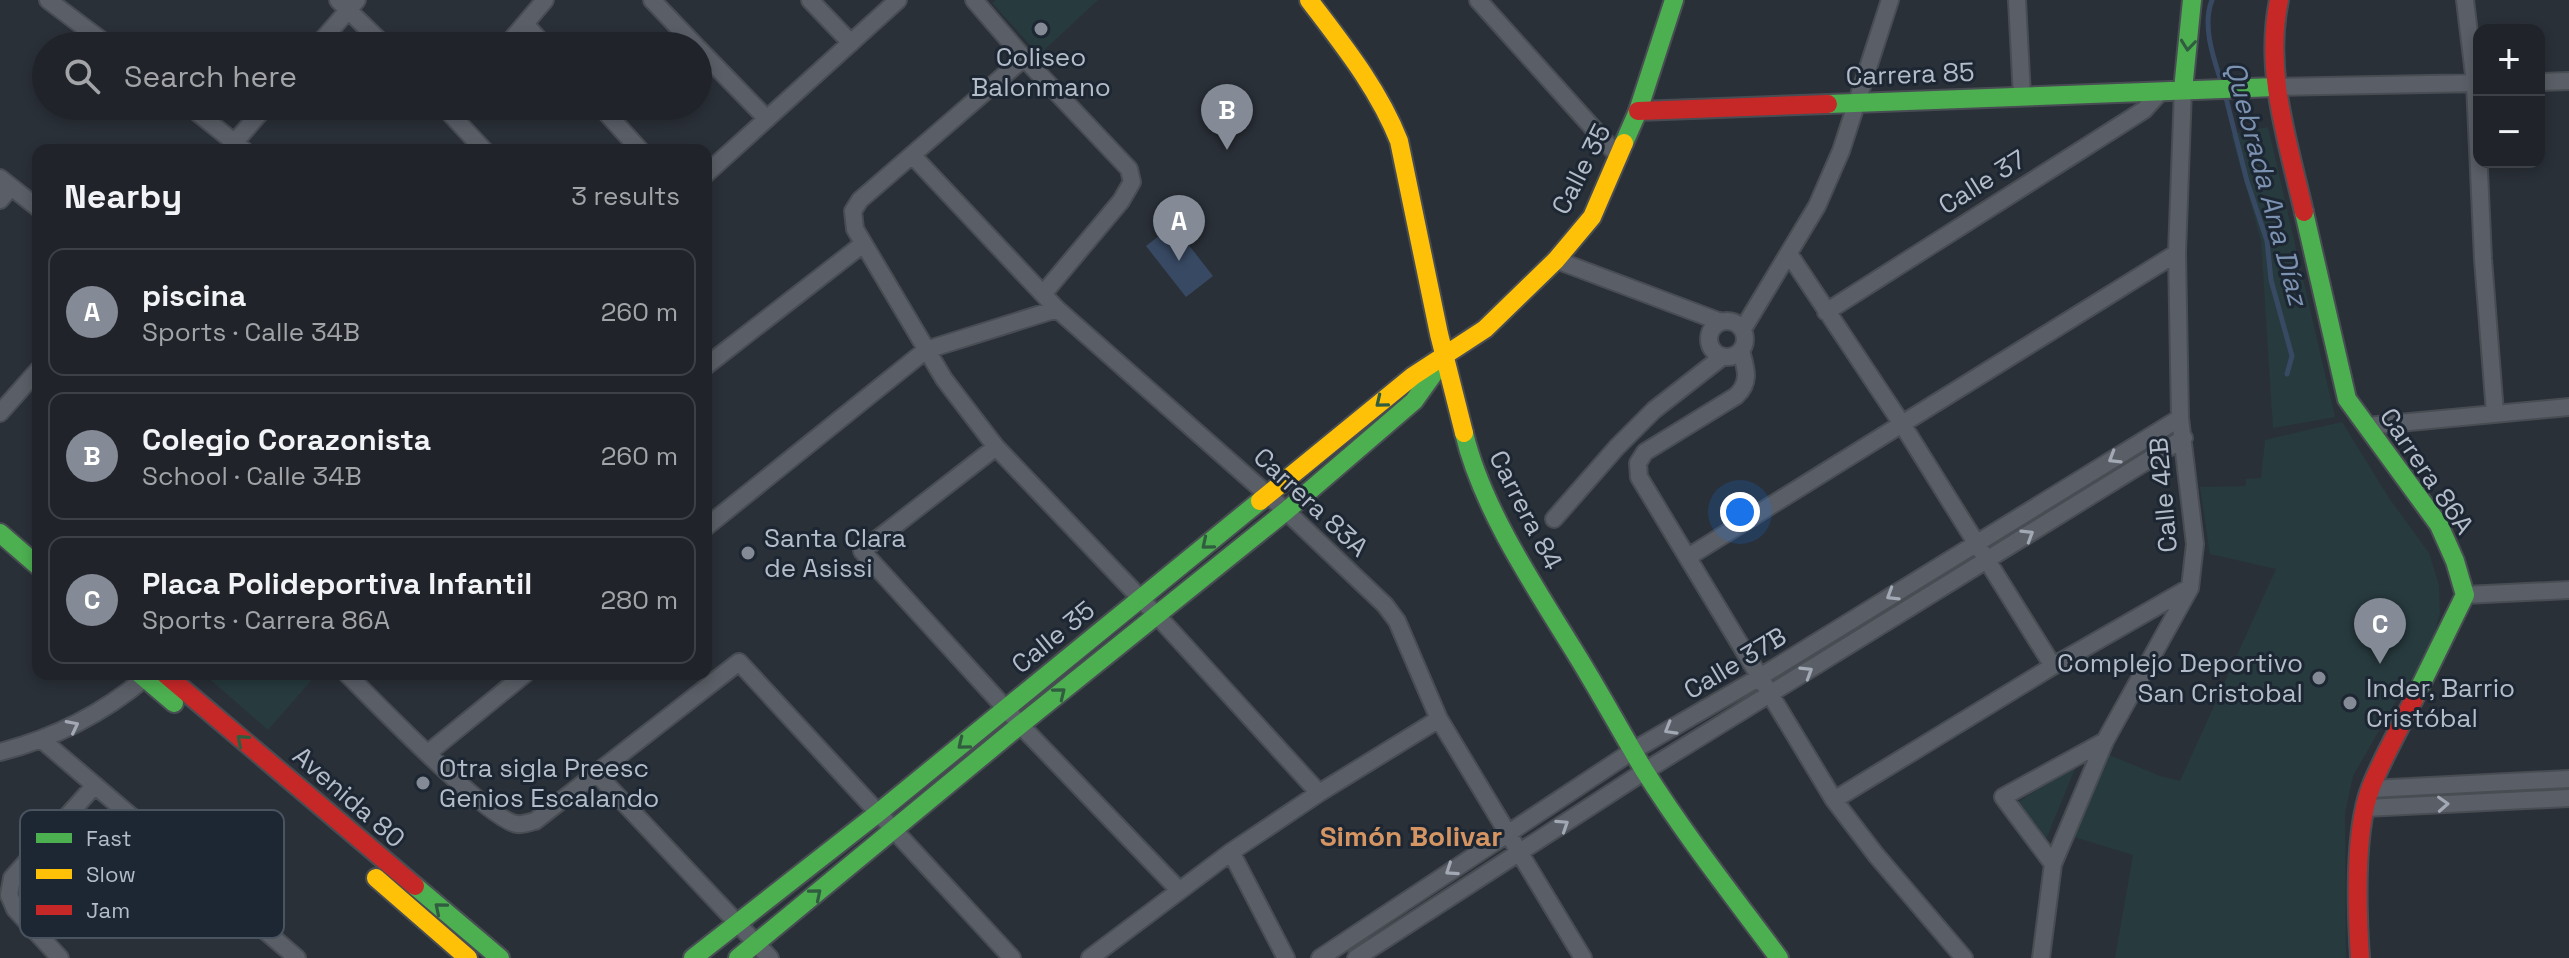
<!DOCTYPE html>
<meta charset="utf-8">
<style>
:root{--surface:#20242a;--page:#282c32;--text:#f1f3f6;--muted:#a2a4a8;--line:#3d4147;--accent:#848b96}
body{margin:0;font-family:"Space Grotesk",sans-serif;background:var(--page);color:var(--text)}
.controls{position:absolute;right:24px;top:24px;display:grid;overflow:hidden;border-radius:16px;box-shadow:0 4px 12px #0003}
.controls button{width:72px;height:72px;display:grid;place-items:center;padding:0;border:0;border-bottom:2px solid var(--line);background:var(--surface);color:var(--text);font:40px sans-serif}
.you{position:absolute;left:1740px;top:512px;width:28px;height:28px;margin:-20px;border:6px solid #fff;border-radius:50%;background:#1a73e8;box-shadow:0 0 0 12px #1a73e833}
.badge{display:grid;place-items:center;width:52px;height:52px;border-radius:50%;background:var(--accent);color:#fff;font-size:26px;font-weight:700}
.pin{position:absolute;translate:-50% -66px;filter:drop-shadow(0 2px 4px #0008)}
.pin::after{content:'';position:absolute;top:42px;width:28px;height:24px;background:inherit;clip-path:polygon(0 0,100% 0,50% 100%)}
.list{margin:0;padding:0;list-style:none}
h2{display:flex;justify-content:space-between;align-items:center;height:104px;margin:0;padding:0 32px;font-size:34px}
h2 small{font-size:26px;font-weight:400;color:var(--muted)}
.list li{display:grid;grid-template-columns:52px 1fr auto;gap:24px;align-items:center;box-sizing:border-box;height:128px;margin:0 16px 16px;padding:0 16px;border:2px solid var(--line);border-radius:16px}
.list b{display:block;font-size:30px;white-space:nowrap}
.list p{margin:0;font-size:26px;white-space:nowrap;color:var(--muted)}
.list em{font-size:26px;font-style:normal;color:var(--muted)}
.icon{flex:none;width:44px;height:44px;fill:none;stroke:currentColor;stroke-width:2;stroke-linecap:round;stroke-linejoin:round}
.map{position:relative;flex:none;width:2569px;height:958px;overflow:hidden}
.search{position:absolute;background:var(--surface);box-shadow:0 4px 12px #0003;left:32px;top:32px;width:680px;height:88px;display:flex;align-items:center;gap:20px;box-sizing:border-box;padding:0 28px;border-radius:44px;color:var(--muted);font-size:30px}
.panel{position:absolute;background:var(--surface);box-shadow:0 4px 12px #0003;left:32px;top:144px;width:680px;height:536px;border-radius:16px}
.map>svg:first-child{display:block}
.green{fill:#273a3e}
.water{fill:#384963}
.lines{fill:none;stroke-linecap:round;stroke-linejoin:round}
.stream{stroke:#384963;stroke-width:5}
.street-casing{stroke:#484c53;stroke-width:20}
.fast-casing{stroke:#484c53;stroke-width:22}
.slow-casing{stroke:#484c53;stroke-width:22}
.jam-casing{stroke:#484c53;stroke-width:22}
.street{stroke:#5a5e66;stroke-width:16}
.fast{stroke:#4caf50;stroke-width:18}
.slow{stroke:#ffc107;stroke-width:18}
.jam{stroke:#c62828;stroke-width:18}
.oneway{stroke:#305d3f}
.oneway2{stroke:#a2a9b5}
.poi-dot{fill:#848b96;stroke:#1d2633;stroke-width:3}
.labels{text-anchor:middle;stroke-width:6;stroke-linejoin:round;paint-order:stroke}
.poi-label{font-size:26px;fill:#b4bcc9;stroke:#1d2633;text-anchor:start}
.street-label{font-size:26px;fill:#b4bcc9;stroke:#1d2633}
.water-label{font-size:28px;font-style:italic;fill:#7c92b1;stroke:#1d2633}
.neighbourhood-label{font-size:28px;font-weight:bold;fill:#d59563;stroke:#1d2633}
.key{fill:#1d2633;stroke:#4a5360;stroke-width:2}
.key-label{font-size:22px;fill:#b4bcc9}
</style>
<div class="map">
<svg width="2569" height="958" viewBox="0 0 2569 958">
<rect width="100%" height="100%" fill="#2a3038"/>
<path class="green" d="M996,0H1098L1039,55L992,3Z
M2268,127L2335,417L2273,428L2261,240L2231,134Z
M2342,422L2389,498L2429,553L2439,585L2440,613L2432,643L2423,662L2400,694L2353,776L2345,813L2346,958H2115L2133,855L2071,836L2107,754L2160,776L2180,781L2276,569L2210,554L2200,487L2246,486V479L2261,478L2265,440Z
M204,674H317L268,730Z
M2077,764L2044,844L2012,806Z"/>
<path class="water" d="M1173,225L1213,276L1186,297L1146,246Z"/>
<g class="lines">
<path class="stream" d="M2212,0C2202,25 2213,57 2221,81
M2226,98L2247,181L2267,241L2271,280L2292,356L2287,374"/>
<defs>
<path id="street" d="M48,0L109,46
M338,0L385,46
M652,0L696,46
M810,0L851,43
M974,0L1024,58L1129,169L1132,182L1121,201L1043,294
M1478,0L1619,157
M2017,0L2022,96
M2465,0L2475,83L2483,259L2495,413
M525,24L545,46
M317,46L357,0
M506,46L545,0
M698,48L767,119
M1024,58L860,200L853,211L855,229L944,379L996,447L1163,622L1319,793
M2539,82L2569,81
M2275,87L2479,83
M189,106L244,150
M443,106L484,150
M600,106L640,150
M228,150L266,106
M912,155L1057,309L1286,511L1385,605L1397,621L1439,719L1583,958
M706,174L898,0
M0,178L38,208
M0,200L11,187
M1789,254L1902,424L2053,666
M1556,260L1721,322
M1826,312L2144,110L2161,91
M1709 339a18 18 0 1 1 36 0a18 18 0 1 1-36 0Z
M1743,329L1817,206L1841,151L1890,0
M1741,351C1746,369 1751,382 1736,396L1645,452L1638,463L1639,477L1834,800L1876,855L1964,958
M706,366L863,244
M0,413L38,370
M2367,426L2569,407
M996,447L862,551L1027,732L1179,890
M1554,519L1617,447L1654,410L1722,357
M706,527L926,350L1057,309
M1688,557L2177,253
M2465,595L2569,590
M347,674C372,699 491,822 517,824C522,825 530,822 535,821L739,662L1012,958
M42,740L297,958
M0,752C55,738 102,714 145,678
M428,753L525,674
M596,773L770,958
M2370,789L2569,779
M1834,800L2053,666L2189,588
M2365,808L2569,798
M1231,852L1286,958
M2053,864L2003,797L2105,741
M60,958L15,909L9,895L12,878L95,785
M1090,958L1231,852L1319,793L1439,719
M1320,958L1634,750L1760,677L2180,418
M1356,958L1645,771L2184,438
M2041,958L2053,864L2105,741L2190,588L2195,544L2180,418L2177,253L2183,90"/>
<path id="fast" d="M2183,90L2192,0
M1828,104L2275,87
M1624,143L1638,111L1674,0
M2304,212L2347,399L2439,525L2455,561L2465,595L2414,699
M1464,433C1482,508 1533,584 1573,649C1598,689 1620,730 1644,770C1685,835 1733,896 1779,958
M0,533L38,566
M140,674L174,703
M415,886L500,958
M693,958L878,813L1260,501
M738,958L1020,725L1286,511L1414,401L1439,366"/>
<path id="slow" d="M1309,0C1343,45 1378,88 1399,141L1439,334L1464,433
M1260,501L1413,376L1485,329L1556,260L1592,217L1624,143
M376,878L468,958"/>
<path id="jam" d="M2279,0C2264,72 2288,142 2304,212
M1638,111L1828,104
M165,674L415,886
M2360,958C2357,912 2354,830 2371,787C2383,757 2400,728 2414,699"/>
</defs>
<use href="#street" class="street-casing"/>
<use href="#fast" class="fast-casing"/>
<use href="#slow" class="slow-casing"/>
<use href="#jam" class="jam-casing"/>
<use href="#street" class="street"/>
<use href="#fast" class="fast"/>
<use href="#slow" class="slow"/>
<use href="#jam" class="jam"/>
</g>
<defs><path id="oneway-chevron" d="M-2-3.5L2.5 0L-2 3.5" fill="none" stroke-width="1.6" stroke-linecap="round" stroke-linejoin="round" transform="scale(2)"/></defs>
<g class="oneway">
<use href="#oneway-chevron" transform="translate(2188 45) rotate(96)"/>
<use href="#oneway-chevron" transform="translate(1381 402) rotate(141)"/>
<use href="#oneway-chevron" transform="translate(1207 544) rotate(140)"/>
<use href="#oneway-chevron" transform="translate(1060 693) rotate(-39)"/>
<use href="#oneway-chevron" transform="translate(242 740) rotate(-139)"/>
<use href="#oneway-chevron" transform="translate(963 744) rotate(141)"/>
<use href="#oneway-chevron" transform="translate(816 894) rotate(-40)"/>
<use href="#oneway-chevron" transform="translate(440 908) rotate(-140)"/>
</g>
<g class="oneway2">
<use href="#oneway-chevron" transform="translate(2114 458) rotate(149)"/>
<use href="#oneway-chevron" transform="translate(2028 535) rotate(-32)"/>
<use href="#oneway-chevron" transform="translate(1892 595) rotate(148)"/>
<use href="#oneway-chevron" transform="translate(1807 672) rotate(-32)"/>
<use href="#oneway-chevron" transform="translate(73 726) rotate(-27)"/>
<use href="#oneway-chevron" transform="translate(1670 729) rotate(150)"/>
<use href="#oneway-chevron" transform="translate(2443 804) rotate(-3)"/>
<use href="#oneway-chevron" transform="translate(1563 825) rotate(-33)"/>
<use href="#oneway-chevron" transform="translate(1451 870) rotate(146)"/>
</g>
<g class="poi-dot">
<circle cx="1041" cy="29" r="8"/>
<circle cx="748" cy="553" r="8"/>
<circle cx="2319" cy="678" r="8"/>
<circle cx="2350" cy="703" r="8"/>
<circle cx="423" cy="783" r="8"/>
</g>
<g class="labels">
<g class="poi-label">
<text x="1041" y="66" text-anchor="middle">Coliseo<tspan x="1041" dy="30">Balonmano</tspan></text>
<text x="764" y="547">Santa Clara<tspan x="764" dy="30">de Asissi</tspan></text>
<text x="2303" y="672" text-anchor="end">Complejo Deportivo<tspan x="2303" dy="30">San Cristobal</tspan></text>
<text x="2366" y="697">Inder, Barrio<tspan x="2366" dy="30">Cristóbal</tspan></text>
<text x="439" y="777">Otra sigla Preesc<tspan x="439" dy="30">Genios Escalando</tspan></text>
</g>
<g class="street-label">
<text transform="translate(1910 74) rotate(-2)" y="9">Carrera 85</text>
<text transform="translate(1581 169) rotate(-63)" y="9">Calle 35</text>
<text transform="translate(1982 182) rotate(-32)" y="9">Calle 37</text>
<text transform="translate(2427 471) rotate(56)" y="9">Carrera 86A</text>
<text transform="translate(2163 495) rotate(-95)" y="9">Calle 42B</text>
<text transform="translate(1311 502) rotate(43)" y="9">Carrera 83A</text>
<text transform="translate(1526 510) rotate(63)" y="9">Carrera 84</text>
<text transform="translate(1053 637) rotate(-39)" y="9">Calle 35</text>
<text transform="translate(1735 663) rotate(-31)" y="9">Calle 37B</text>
<text transform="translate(349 797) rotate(41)" y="9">Avenida 80</text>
</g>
<g class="water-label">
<text transform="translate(2267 183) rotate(75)" y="10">Quebrada Ana Díaz</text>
</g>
<g class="neighbourhood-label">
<text x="1411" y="846">Simón Bolivar</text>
</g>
</g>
<rect x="20" y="810" width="264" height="128" rx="12" class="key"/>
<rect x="36" y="833" width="36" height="10" fill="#4caf50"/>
<rect x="36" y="869" width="36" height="10" fill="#ffc107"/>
<rect x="36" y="905" width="36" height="10" fill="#c62828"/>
<g class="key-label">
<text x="86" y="846">Fast</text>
<text x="86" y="882">Slow</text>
<text x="86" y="918">Jam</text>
</g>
</svg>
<div class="controls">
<button>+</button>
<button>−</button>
</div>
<div class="you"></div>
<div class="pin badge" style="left:1179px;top:261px">A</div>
<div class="pin badge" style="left:1227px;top:150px">B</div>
<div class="pin badge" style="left:2380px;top:664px">C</div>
<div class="search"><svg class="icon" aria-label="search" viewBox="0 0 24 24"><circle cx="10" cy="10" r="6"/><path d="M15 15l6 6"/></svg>Search here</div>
<section class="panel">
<h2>Nearby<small>3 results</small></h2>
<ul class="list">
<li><span class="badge">A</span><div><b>piscina</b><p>Sports · Calle 34B</p></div><em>260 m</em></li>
<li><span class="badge">B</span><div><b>Colegio Corazonista</b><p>School · Calle 34B</p></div><em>260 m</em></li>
<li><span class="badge">C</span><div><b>Placa Polideportiva Infantil</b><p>Sports · Carrera 86A</p></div><em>280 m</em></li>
</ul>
</section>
</div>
